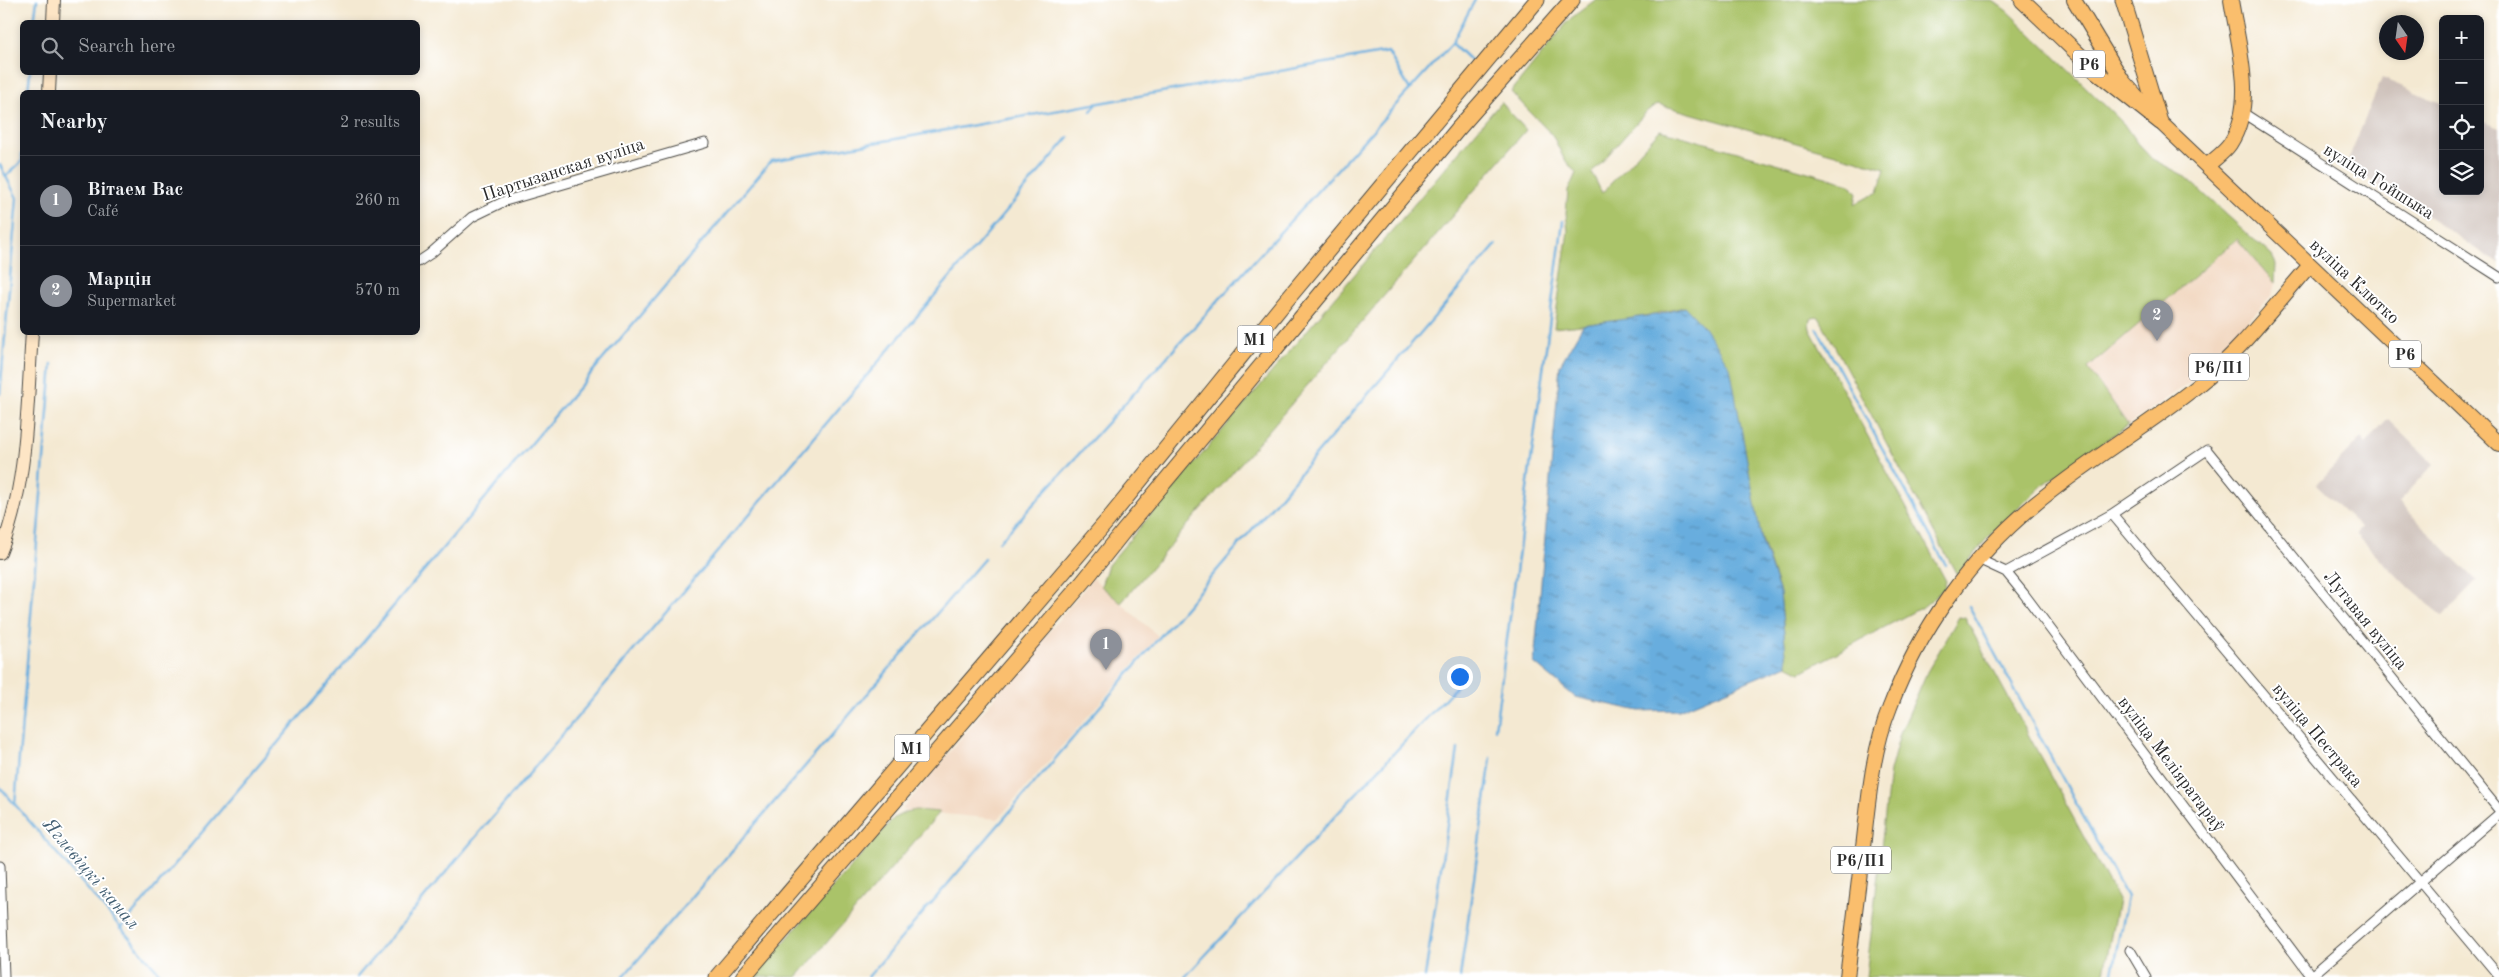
<!DOCTYPE html>
<meta charset="utf-8">
<style>
:root{--surface:#171b24;--page:#20242c;--text:#f1f3f6;--muted:#9ea1a6;--line:#363941;--accent:#8c9099}
body{margin:0;font-family:"Old Standard TT",serif;background:var(--page);color:var(--text)}
.controls{position:absolute;right:15px;top:15px;display:grid;overflow:hidden;border-radius:8px;box-shadow:0 2px 8px #0003}
.controls button{width:45px;height:45px;display:grid;place-items:center;padding:0;border:0;border-bottom:1px solid var(--line);background:var(--surface);color:var(--text);font:25px sans-serif}
.compass{position:absolute;left:2379px;top:15px;width:45px;height:45px;border-radius:50%;background:var(--surface);box-shadow:0 2px 8px #0003;rotate:167deg}
.you{position:absolute;left:1459px;top:676px;width:18px;height:18px;margin:-12px;border:4px solid #fff;border-radius:50%;background:#1a73e8;box-shadow:0 0 0 8px #1a73e833}
.badge{display:grid;place-items:center;width:32px;height:32px;border-radius:50%;background:var(--accent);color:#fff;font-size:16px;font-weight:700}
.pin{position:absolute;translate:-50% -41px;filter:drop-shadow(0 1px 2px #0008)}
.pin::after{content:'';position:absolute;top:26px;width:18px;height:15px;background:inherit;clip-path:polygon(0 0,100% 0,50% 100%)}
.list{margin:0;padding:0;list-style:none}
h2{display:flex;justify-content:space-between;align-items:center;height:65px;margin:0;padding:0 20px;font-size:21px}
h2 small{font-size:16px;font-weight:400;color:var(--muted)}
.list li{display:grid;grid-template-columns:32px 1fr auto;gap:15px;align-items:center;box-sizing:border-box;height:90px;padding:0 20px;border-top:1px solid var(--line)}
.list b{display:block;font-size:19px;white-space:nowrap}
.list p{margin:0;font-size:16px;white-space:nowrap;color:var(--muted)}
.list em{font-size:16px;font-style:normal;color:var(--muted)}
.icon{flex:none;width:28px;height:28px;fill:none;stroke:currentColor;stroke-width:2;stroke-linecap:round;stroke-linejoin:round}
.map{position:relative;flex:none;width:2499px;height:977px;overflow:hidden}
.search{position:absolute;background:var(--surface);box-shadow:0 2px 8px #0003;left:20px;top:20px;width:400px;height:55px;display:flex;align-items:center;gap:12px;box-sizing:border-box;padding:0 18px;border-radius:8px;color:var(--muted);font-size:19px}
.panel{position:absolute;background:var(--surface);box-shadow:0 2px 8px #0003;left:20px;top:90px;width:400px;height:245px;border-radius:8px}
.map>svg:first-child{display:block}
.built{fill:#f1d5bd}
.industrial{fill:#cec1ba}
.green{fill:#aac369;stroke:#6a774a;fill-rule:evenodd}
.water{fill:url(#water-ripples);stroke:#4a6c84}
.lines{fill:none;stroke-linecap:round;stroke-linejoin:round}
.stream{stroke:#68adde;stroke-width:2.5}
.street-casing{stroke:#494844;stroke-width:11}
.secondary-casing{stroke:#494844;stroke-width:14}
.primary-casing{stroke:#494844;stroke-width:16}
.highway-casing{stroke:#494844;stroke-width:17}
.street{stroke:#fff;stroke-width:9}
.secondary{stroke:#fde5c5;stroke-width:12}
.primary{stroke:#fabe6d;stroke-width:14}
.highway{stroke:#fabe6d;stroke-width:15}
.labels{text-anchor:middle;stroke-width:4;stroke-linejoin:round;paint-order:stroke}
.shield{fill:#fff;stroke:#6b6b6b;stroke-width:1}
.shield-label{font-size:16px;font-weight:bold;fill:#2b2b2b}
.street-label{font-size:18px;fill:#2b2b2b;stroke:#fff}
.water-label{font-size:19px;font-style:italic;fill:#435f73;stroke:#fff}
</style>
<div class="map">
<svg width="2499" height="977" viewBox="0 0 2499 977">
<defs>
<pattern id="water-ripples" width="26" height="14" patternUnits="userSpaceOnUse" patternTransform="scale(1.25)"><rect width="26" height="14" fill="#68adde"/><path d="M2 4q2-2 4 0t4 0M15 11q2-2 4 0t4 0" fill="none" stroke="#568db4"/></pattern>
</defs>
<rect width="100%" height="100%" fill="#fff"/>
<filter id="ink" filterUnits="userSpaceOnUse"><feTurbulence type="fractalNoise" baseFrequency=".02" numOctaves="2"/><feDisplacementMap in="SourceGraphic" scale="10" xChannelSelector="R" yChannelSelector="G"/><feConvolveMatrix kernelMatrix="1 2 1 2 8 2 1 2 1" color-interpolation-filters="sRGB"/></filter>
<filter id="wash" filterUnits="userSpaceOnUse"><feTurbulence type="fractalNoise" baseFrequency=".0096" numOctaves="4" result="noise"/><feDisplacementMap in="SourceGraphic" scale="20" xChannelSelector="R" yChannelSelector="G"/><feGaussianBlur stdDeviation="1.12" result="paint"/><feColorMatrix in="noise" values="0 0 0 0 0 0 0 0 0 0 0 0 0 0 0 0 0 1.4 0 .05"/><feComposite in="paint" operator="in"/></filter>
<g filter="url(#wash)">
<rect width="100%" height="100%" fill="#f4e9d2"/>
<path class="built" d="M2237,239L2275,283L2272,295L2194,380L2128,425L2088,368Z
M1093,578L1158,636L998,819L902,810Z"/>
<path class="industrial" d="M2382,78L2443,104V191H2480V120L2499,128V264L2443,226L2346,165Z
M2388,419L2434,464L2399,502L2477,581L2443,616L2405,584L2356,534L2361,528L2316,485L2361,438L2366,444Z"/>
<path class="green" d="M1595,0H1992L2007,11L2123,123L2137,143L2152,159L2183,175L2272,256L2276,264L2275,283L2237,239L2088,368L2128,425L2043,485L1989,536L1957,575L1819,317L1812,318L1809,323L1810,329L1946,581L1944,589L1924,606L1801,672L1787,665L1780,593L1685,307L1626,320L1554,328L1568,231L1566,213L1568,191L1576,173L1564,159L1553,136L1511,92L1570,19ZM1658,104L1885,168L1878,192L1855,204L1857,193L1850,184L1660,130L1602,193L1592,173L1647,111Z
M1501,102L1526,130L1121,603L1101,586L1108,565Z
M1959,617L1965,618L2118,900L2103,977H1866L1890,771L1900,734L1927,672Z
M916,810L940,812L797,977H753L894,818L906,812Z"/>
<path class="water" d="M1685,307L1703,326L1730,367L1762,542L1780,593L1787,665L1679,710L1639,711L1575,697L1534,663L1560,365L1583,325L1661,314Z"/>
<g class="lines">
<path class="stream" d="M34,22L37,0
M1452,43L1474,64
M28,92L30,72
M1091,111L1096,105
M0,165L17,198L0,394
M6,176L22,161V153
M1817,329L1946,565
M999,542L1452,43L1475,0
M1969,606L2127,897L2111,977
M1495,729L1563,221
M0,787L163,977
M15,805L52,364
M120,929L771,161L1388,52L1409,88
M357,977L1069,137
M623,977L984,559
M868,977L1496,245
M1185,977L1464,678
M1425,977L1458,749
M1460,977L1491,758"/>
</g>
</g>
<g filter="url(#ink)">
<g class="lines">
<defs>
<path id="street" d="M2243,113L2499,277
M418,262L430,254L472,217L505,201L705,143
M2112,514L2499,976
M1978,559L2006,572L2024,594L2312,977
M2006,572L2112,514L2207,450L2499,810
M0,866L4,977
M2130,950L2146,977
M2310,977L2499,814"/>
<path id="secondary" d="M53,22L54,0
M49,92L50,72
M0,553C28,485 27,406 32,332"/>
<path id="primary" d="M2074,0L2123,81L2160,122L2499,444
M2207,166C2214,159 2224,153 2230,144C2257,103 2238,45 2231,0
M1847,977C1853,931 1858,885 1864,839C1869,795 1873,749 1890,707C1919,630 1970,558 2034,505C2085,462 2145,428 2197,386C2240,352 2274,306 2310,265"/>
<path id="highway" d="M2022,0L2097,72L2160,122
M2123,0L2160,122
M717,977L1108,520L1284,303L1537,0
M743,977L1084,581L1123,532L1458,129L1572,0"/>
</defs>
<use href="#street" class="street-casing"/>
<use href="#secondary" class="secondary-casing"/>
<use href="#primary" class="primary-casing"/>
<use href="#highway" class="highway-casing"/>
<use href="#street" class="street"/>
<use href="#secondary" class="secondary"/>
<use href="#primary" class="primary"/>
<use href="#highway" class="highway"/>
</g>
</g>
<g class="labels">
<g class="shield">
<rect x="2073" y="50.5" width="32" height="27" rx="4"/>
<rect x="1237.5" y="325.5" width="35" height="27" rx="4"/>
<rect x="2389" y="340.5" width="32" height="27" rx="4"/>
<rect x="2189" y="353.5" width="60" height="27" rx="4"/>
<rect x="894.5" y="734.5" width="35" height="27" rx="4"/>
<rect x="1831" y="846.5" width="60" height="27" rx="4"/>
</g>
<g class="shield-label">
<text x="2089" y="70">Р6</text>
<text x="1255" y="345">М1</text>
<text x="2405" y="360">Р6</text>
<text x="2219" y="373">Р6/П1</text>
<text x="912" y="754">М1</text>
<text x="1861" y="866">Р6/П1</text>
</g>
<g class="street-label">
<text transform="translate(563 169) rotate(-18)" y="6">Партызанская вуліца</text>
<text transform="translate(2379 181) rotate(32)" y="6">вуліца Гойшыка</text>
<text transform="translate(2355 281) rotate(43)" y="6">вуліца Клютко</text>
<text transform="translate(2366 620) rotate(51)" y="6">Лугавая вуліца</text>
<text transform="translate(2318 735) rotate(50)" y="6">вуліца Пестрака</text>
<text transform="translate(2172 764) rotate(53)" y="6">вуліца Меліяратараў</text>
</g>
<g class="water-label">
<text transform="translate(92 873) rotate(50)" y="7">Яглевіцкі канал</text>
</g>
</g>
</svg>
<div class="controls">
<button>+</button>
<button>−</button>
<button><svg class="icon" aria-label="locate" viewBox="0 0 24 24"><circle cx="12" cy="12" r="6"/><path d="M12 2v4M12 18v4M2 12h4M18 12h4"/></svg></button>
<button><svg class="icon" aria-label="layers" viewBox="0 0 24 24"><path d="M12 4l9 5-9 5-9-5zM3 14l9 5 9-5"/></svg></button>
</div>
<svg class="compass" viewBox="-18 -18 36 36"><path d="M0-13l5 13h-10z" fill="#e53935"/><path d="M0 13l5-13h-10z" fill="#9ea1a6"/></svg>
<div class="you"></div>
<div class="pin badge" style="left:1106px;top:670px">1</div>
<div class="pin badge" style="left:2157px;top:341px">2</div>
<div class="search"><svg class="icon" aria-label="search" viewBox="0 0 24 24"><circle cx="10" cy="10" r="6"/><path d="M15 15l6 6"/></svg>Search here</div>
<section class="panel">
<h2>Nearby<small>2 results</small></h2>
<ul class="list">
<li><span class="badge">1</span><div><b>Вітаем Вас</b><p>Café</p></div><em>260 m</em></li>
<li><span class="badge">2</span><div><b>Марцін</b><p>Supermarket</p></div><em>570 m</em></li>
</ul>
</section>
</div>
